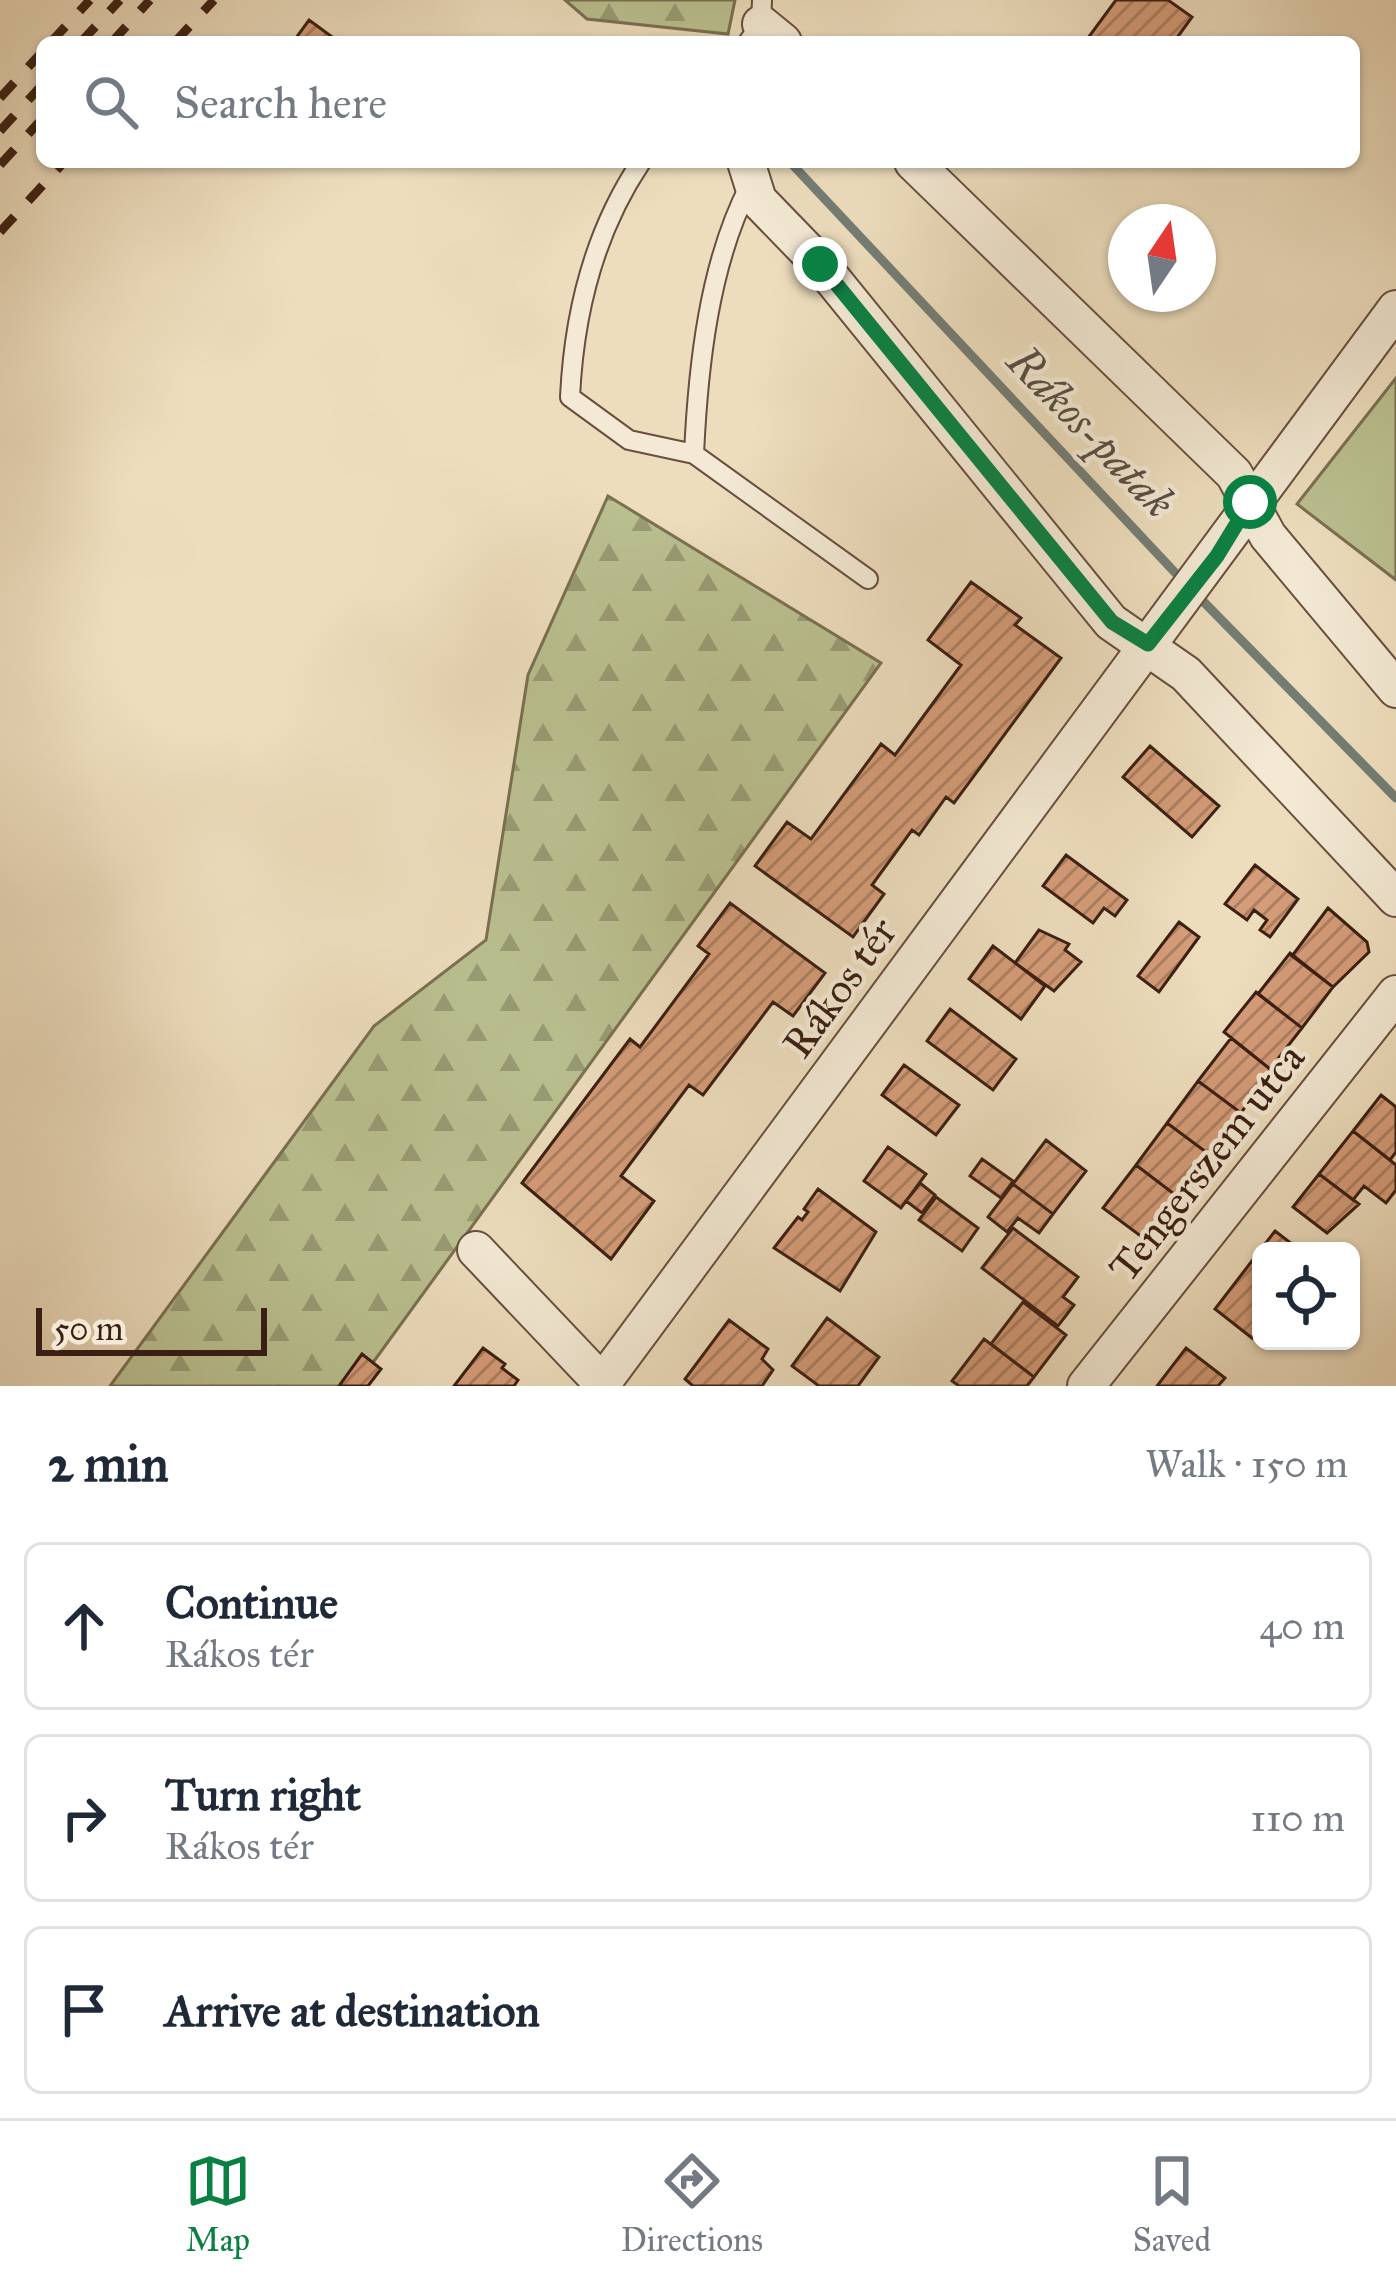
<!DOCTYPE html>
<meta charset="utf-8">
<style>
:root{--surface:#fff;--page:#f2f2f3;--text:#1f2937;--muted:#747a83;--line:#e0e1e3;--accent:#0b8043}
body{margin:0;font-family:"IM FELL Great Primer",serif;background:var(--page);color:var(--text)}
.controls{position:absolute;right:36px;bottom:36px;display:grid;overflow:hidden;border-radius:18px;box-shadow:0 3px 9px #0004}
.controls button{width:108px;height:108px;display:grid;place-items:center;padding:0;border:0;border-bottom:3px solid var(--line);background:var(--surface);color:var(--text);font:60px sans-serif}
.compass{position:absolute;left:1108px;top:204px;width:108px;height:108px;border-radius:50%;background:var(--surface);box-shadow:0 3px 9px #0004;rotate:13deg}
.scale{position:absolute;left:36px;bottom:30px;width:231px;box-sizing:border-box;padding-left:12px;border:6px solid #3b1f13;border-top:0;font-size:33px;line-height:42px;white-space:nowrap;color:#3b1f13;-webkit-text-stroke:9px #f3e9d4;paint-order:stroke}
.stop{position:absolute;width:36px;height:36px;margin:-27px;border:9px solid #0b8043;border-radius:50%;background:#fff}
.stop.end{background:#0b8043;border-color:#fff;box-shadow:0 3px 12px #0008}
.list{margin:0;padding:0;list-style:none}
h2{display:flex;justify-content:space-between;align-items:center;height:156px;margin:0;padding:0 48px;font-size:51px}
h2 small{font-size:39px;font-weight:400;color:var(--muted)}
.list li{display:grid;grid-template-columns:78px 1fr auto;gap:36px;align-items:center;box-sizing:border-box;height:168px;margin:0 24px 24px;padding:0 24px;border:3px solid var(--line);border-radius:18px}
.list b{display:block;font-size:45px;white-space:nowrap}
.list p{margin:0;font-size:39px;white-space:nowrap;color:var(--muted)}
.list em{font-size:39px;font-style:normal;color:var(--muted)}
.icon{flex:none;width:66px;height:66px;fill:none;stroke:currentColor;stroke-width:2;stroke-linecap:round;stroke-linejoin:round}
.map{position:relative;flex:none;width:1396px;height:1386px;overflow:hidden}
.search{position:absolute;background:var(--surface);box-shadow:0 3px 9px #0004;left:36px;right:36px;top:36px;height:132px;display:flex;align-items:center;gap:30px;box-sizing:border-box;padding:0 42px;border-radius:18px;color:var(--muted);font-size:45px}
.sheet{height:732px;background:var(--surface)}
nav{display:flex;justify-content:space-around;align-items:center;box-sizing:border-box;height:168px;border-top:3px solid var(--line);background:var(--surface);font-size:33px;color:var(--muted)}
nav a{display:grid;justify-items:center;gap:6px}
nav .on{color:var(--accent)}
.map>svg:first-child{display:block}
.forest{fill:url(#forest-firs);stroke:#7a7052;stroke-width:3}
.pitch{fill:#bac090;stroke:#7a7052;stroke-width:3}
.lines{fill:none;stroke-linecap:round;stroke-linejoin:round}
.stream{stroke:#747d75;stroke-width:9}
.building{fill:url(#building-hatch);stroke:#3b1f13;stroke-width:3}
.lane-casing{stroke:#684e3e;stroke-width:22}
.street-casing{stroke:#684e3e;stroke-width:40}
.lane{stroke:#f3e9d4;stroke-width:18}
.street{stroke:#f3e9d4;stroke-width:36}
.rail{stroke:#3b1f13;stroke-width:9;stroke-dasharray:21 21;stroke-linecap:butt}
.route{stroke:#0b8043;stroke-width:15}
.labels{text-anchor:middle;stroke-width:9;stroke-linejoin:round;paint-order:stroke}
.street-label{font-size:42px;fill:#3b1f13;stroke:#f3e9d4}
.water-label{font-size:45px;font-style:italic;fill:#584e44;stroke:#f3e9d4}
</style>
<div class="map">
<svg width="1396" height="1386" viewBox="0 0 1396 1386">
<defs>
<pattern id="forest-firs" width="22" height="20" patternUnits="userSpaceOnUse" patternTransform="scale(3)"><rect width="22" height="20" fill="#bac090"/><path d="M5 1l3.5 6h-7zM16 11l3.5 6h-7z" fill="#989b74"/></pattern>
<pattern id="building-hatch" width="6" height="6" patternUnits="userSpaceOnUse" patternTransform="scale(3)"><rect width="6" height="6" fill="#d49c78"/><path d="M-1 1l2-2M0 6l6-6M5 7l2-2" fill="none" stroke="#ad7f61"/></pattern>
</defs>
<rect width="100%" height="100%" fill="#edddbd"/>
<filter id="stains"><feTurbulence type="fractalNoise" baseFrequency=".00167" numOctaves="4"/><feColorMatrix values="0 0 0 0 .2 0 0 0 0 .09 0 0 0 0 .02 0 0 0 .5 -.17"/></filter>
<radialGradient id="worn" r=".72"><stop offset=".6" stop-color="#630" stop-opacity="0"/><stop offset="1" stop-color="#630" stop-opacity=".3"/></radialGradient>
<path class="forest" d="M565,0H735L728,34L587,19Z
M608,496L881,663L356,1386H110L374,1026L486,940L528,675Z"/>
<path class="pitch" d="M1396,378V580L1297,504Z"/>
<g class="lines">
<path class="stream" d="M790,162L1182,580
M1194,592L1396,798"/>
</g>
<path class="building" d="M1116,0H1168L1192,17L1174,42H1085Z
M309,20L339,42H293Z
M971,582L1021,618L1015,625L1061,658L954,803L946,797L919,835L912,830L872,885L884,894L853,937L755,866L787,822L811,839L881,744L895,755L961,665L928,640Z
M1150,746L1219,806L1192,837L1123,777Z
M1066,855L1127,900L1115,916L1104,908L1093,923L1043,886Z
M1255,865L1298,899L1270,937L1260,930L1267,920L1254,910L1247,920L1225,904Z
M730,903L825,973L793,1016L773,1002L703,1095L689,1085L621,1176L654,1201L611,1259L522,1183L630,1039L640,1047L709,954L698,946Z
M1328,908L1367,942L1369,952L1333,987L1292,956Z
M1179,922L1199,937L1159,992L1138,976Z
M1039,930L1069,944L1065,950L1081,962L1054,991L1015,963Z
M993,946L1045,986L1021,1019L969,979Z
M1290,953L1333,987L1302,1028L1258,994Z
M1256,992L1302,1028L1270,1069L1224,1032Z
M950,1009L1016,1059L993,1090L927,1041Z
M1231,1038L1270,1069L1241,1113L1198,1081Z
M904,1065L959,1105L936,1135L882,1095Z
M1198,1081L1241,1113L1210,1155L1167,1123Z
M1381,1095L1396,1107V1152L1390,1160L1353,1131Z
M1167,1123L1210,1155L1178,1197L1136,1165Z
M1353,1131L1396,1165V1190L1386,1203L1364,1186L1353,1200L1319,1174Z
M1046,1140L1086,1171L1053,1214L1013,1184Z
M888,1147L926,1174L901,1208L864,1181Z
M982,1159L1013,1181L1001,1198L970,1176Z
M1136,1165L1178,1197L1146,1240L1103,1208Z
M1319,1174L1359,1204L1327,1233L1293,1207Z
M920,1183L935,1195L922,1213L906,1201Z
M1013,1184L1053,1214L1039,1233L1018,1218L1007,1232L988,1217Z
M818,1189L876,1232L840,1291L774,1248L798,1217L802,1220L808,1212L804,1209Z
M936,1197L978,1228L962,1251L919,1220Z
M1013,1228L1078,1277L1063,1297L1074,1305L1058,1326L982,1268Z
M1275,1231L1301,1251H1261V1326L1252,1338L1215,1309Z
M1023,1302L1066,1335L1034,1377L991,1344Z
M827,1318L879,1357L858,1386H819L792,1366Z
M729,1320L768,1349L762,1359L773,1370L762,1386H693L685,1379Z
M984,1339L1034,1377L1027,1386H959L952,1381Z
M483,1348L505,1364L502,1368L518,1380L514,1386H454Z
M1186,1348L1225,1378L1218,1386H1157Z
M362,1354L381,1369L368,1386H339Z"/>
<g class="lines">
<defs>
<path id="lane" d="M748,42L761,24L762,0
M641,162C594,232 574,313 570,397L629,440L694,454
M750,185C709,263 698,367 694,454L868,579"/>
<path id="street" d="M761,24L783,42
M746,162L758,200L820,264L1111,622L1186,674L1396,898
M913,162L1234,474L1268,536L1396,689
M476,1250L605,1386
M600,1386L1396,309
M1086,1386L1396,994"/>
</defs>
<use href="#lane" class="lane-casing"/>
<use href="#street" class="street-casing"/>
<use href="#lane" class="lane"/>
<use href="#street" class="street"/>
<path class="rail" d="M51,42L90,0
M81,42L120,0
M112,42L150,0
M175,42L214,0
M0,98L42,52
M0,131L42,85
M0,165L42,119
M0,232L64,162"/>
</g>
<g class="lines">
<path class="route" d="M820,264L1112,622L1148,644L1217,556L1250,502"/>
</g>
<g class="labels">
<g class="street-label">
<text transform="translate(839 987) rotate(-54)" y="15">Rákos tér</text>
<text transform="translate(1206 1162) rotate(-52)" y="15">Tengerszem utca</text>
</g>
<g class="water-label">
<text transform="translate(1092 431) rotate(46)" y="16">Rákos-patak</text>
</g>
</g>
<rect width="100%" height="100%" filter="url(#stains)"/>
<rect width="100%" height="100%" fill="url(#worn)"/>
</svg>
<div class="controls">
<button><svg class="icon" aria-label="locate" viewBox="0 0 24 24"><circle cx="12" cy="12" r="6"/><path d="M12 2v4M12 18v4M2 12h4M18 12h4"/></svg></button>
</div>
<svg class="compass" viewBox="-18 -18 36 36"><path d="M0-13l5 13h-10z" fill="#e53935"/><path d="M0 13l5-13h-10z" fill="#747a83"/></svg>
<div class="scale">50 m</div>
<div class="stop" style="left:1250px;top:502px"></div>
<div class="stop end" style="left:820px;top:264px"></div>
<div class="search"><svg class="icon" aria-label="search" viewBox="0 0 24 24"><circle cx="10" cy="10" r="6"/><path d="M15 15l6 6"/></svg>Search here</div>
</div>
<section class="sheet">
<h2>2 min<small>Walk · 150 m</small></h2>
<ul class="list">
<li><svg class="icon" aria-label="ahead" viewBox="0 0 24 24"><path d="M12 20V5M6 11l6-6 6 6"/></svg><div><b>Continue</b><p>Rákos tér</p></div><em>40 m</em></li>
<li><svg class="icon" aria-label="right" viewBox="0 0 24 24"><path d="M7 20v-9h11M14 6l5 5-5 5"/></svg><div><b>Turn right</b><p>Rákos tér</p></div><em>110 m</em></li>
<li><svg class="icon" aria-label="arrive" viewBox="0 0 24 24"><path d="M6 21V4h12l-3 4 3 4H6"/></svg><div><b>Arrive at destination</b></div></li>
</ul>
</section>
<nav>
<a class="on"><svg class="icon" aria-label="map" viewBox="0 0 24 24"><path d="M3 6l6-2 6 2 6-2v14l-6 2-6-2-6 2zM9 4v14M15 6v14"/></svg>Map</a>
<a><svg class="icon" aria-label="directions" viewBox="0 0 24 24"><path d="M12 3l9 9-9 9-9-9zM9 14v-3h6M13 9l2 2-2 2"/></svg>Directions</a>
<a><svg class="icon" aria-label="saved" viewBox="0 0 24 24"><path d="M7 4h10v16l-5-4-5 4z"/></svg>Saved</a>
</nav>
